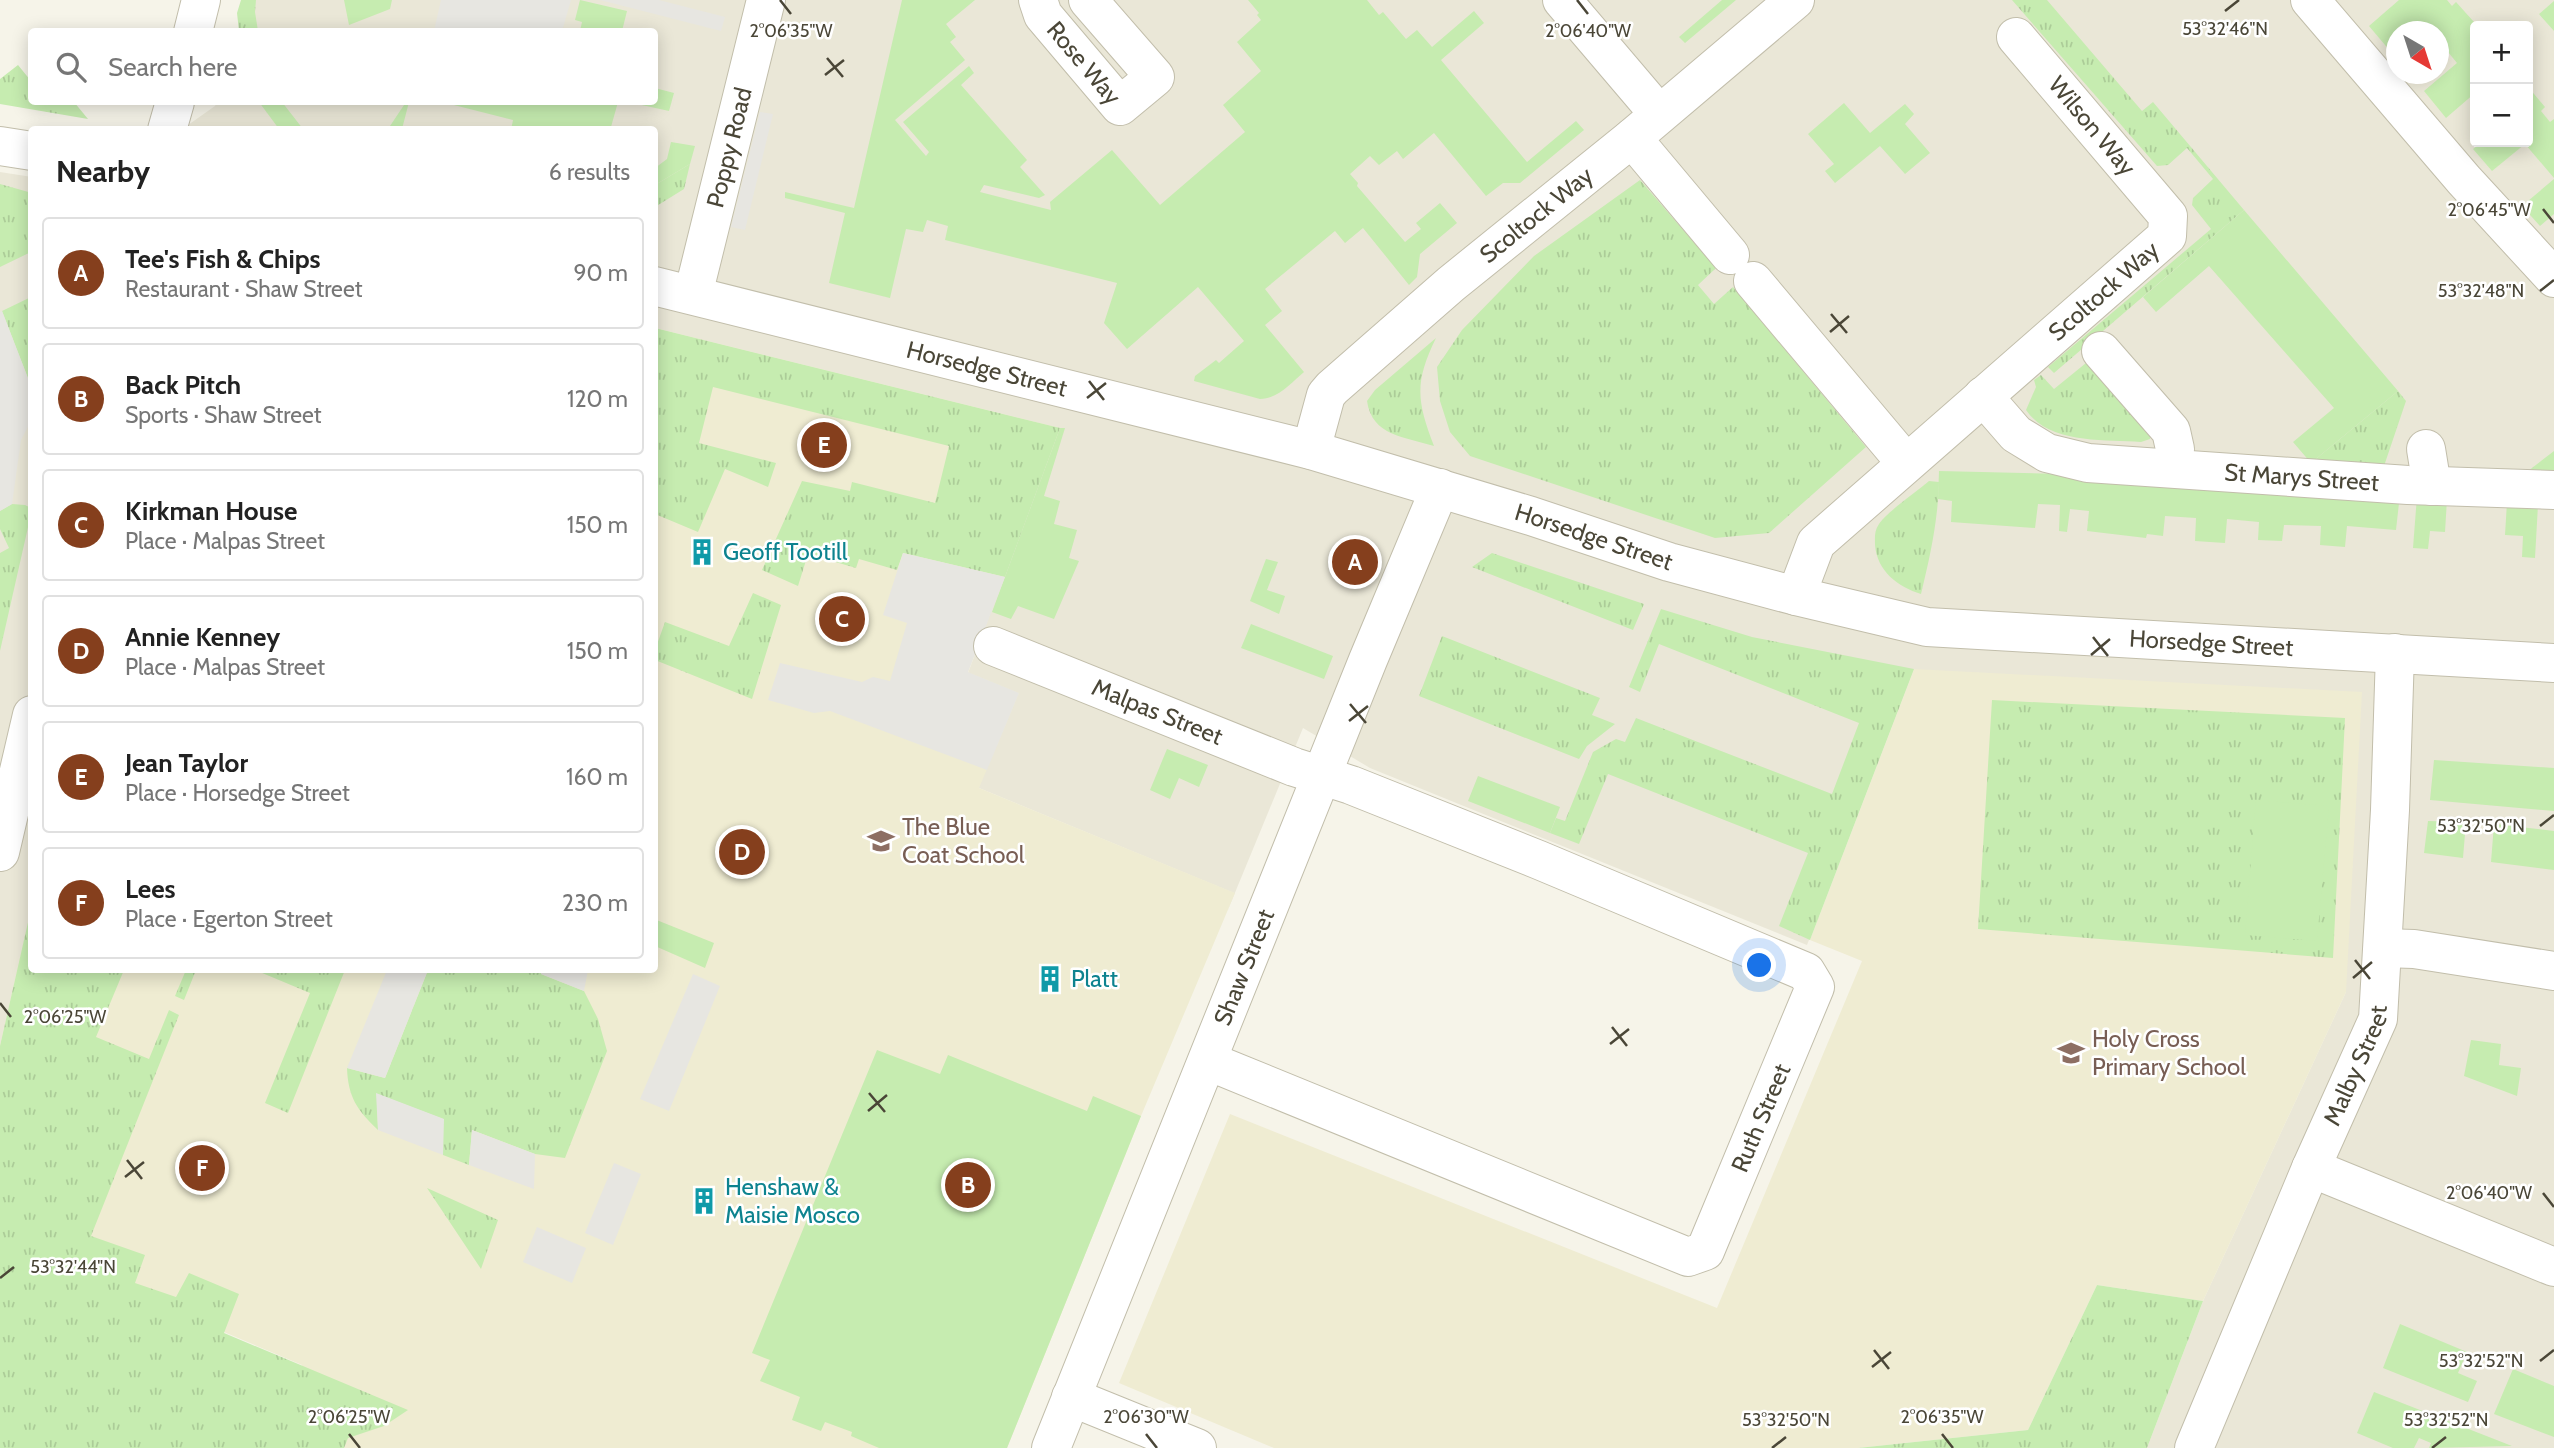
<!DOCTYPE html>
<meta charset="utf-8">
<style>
:root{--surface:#fff;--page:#f6f6f6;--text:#222;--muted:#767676;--line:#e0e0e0;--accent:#853f1d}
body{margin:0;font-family:Cabin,sans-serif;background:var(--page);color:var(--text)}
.controls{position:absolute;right:21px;top:21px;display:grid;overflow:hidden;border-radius:7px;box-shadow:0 4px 18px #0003}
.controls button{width:63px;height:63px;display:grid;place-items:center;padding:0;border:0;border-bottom:2px solid var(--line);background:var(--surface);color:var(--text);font:35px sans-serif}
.compass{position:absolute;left:2386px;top:21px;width:63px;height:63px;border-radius:50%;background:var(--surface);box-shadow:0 4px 18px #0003;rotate:141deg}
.you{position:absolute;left:1760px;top:966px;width:24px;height:24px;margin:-18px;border:5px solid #fff;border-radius:50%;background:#1a73e8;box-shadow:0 0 0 10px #1a73e833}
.badge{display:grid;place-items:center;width:46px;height:46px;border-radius:50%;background:var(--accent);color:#fff;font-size:23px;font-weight:700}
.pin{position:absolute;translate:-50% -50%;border:4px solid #fff;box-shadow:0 2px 7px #0006}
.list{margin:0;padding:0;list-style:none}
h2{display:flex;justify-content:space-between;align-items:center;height:91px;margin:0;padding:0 28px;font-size:30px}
h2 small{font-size:23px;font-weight:400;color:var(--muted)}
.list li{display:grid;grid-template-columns:46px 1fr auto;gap:21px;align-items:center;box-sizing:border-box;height:112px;margin:0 14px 14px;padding:0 14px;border:2px solid var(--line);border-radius:7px}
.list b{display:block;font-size:26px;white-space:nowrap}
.list p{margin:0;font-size:23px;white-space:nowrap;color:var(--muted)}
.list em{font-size:23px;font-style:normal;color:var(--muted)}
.icon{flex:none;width:38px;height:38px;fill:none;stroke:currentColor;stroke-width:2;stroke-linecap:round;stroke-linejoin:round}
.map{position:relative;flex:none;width:2554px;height:1448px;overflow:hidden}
.search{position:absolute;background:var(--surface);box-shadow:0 4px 18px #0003;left:28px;top:28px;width:630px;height:77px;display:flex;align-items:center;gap:18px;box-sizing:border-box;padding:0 24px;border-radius:7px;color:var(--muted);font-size:26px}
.panel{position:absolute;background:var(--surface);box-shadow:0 4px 18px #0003;left:28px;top:126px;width:630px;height:847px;border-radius:7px}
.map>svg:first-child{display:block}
.residential{fill:#eae7d7;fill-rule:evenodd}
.education{fill:#efecd2}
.grass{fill:url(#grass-tufts)}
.garden{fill:#c6ecb0}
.parking{fill:#e7e6e1}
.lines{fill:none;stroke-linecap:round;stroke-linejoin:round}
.minor-casing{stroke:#c2beab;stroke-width:40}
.minor{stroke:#fff;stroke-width:38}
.ticks{fill:none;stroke:#4a4637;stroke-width:2.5}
.labels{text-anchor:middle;stroke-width:5;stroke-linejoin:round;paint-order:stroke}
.street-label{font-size:24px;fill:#4a4637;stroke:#fff}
.culture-label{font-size:24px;fill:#0d838f;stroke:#fff;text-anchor:start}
.education-label{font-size:24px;fill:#785e54;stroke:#fff;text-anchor:start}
.ticks-label{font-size:18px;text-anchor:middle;fill:#4a4637;stroke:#fff;stroke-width:5;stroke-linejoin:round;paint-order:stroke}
</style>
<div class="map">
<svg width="2554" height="1448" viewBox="0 0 2554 1448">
<defs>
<pattern id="grass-tufts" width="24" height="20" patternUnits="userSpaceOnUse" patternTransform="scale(1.75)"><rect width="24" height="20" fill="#c6ecb0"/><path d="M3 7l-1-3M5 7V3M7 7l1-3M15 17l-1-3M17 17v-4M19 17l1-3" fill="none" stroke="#accc98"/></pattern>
</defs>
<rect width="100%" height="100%" fill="#f6f4e9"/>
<path class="residential" d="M256,0H2554V1448H2147L2203,1301L2346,992L1914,669L1807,945L1370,768L1303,728L1227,912L1234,893L979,788L968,673L1059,428L655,328L654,130H181L215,106L217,102H654V32L244,31ZM2475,26H2528V142H2475ZM2396,32H2438V74H2396Z
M0,172L32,177V909L0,1046Z"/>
<path class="education" d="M655,328L1060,428L968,672L1019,693L979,788L1235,893L1141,1116L1007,1448H271L302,1365L224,1332L0,1250V1046L31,909L32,970H654Z
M1914,669L2362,692L2346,992L2203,1301L2097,1285L2028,1430L1858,1448H1274L1119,1383L1230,1114L1717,1308L1862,961L1810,940Z"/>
<path class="grass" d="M241,0H256L255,12L258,31H239L237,13Z
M2012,0H2047L2142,111L2153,102L2244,210L2054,373L2048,367L2211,229L2192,205L2193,198L2213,179L2187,148L2168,165L2157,166Z
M18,65L31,81L32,102H74L88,119L0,104V79Z
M259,102H282L303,129H279Z
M690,164L684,189L655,207V185Z
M1640,180L1716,268L1698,285L1714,304L1733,287L1866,447L1769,533L1715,538L1470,456L1450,432L1440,401L1437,367L1462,330L1534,256Z
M0,184L32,193L31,252L0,267Z
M31,297V386L2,311Z
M655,328L1060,428L1005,577L903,553L897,570L859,559L856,568L808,554L798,586L762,570L802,481L850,491L852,482L935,503L949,446L713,387L699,443L776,463L768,487L725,469L698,532L655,514Z
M1436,338C1414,383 1417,401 1434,446C1405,437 1372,436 1367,401L1375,390Z
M2086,363L2150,434V439L2141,442C2104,439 2050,445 2026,410L2036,387L2034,380L2041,375L2054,389Z
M2398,391L2406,401L2383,469L2311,463Z
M2554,451V475H2523Z
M1929,481L1939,482C1938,520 1930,557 1921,594C1898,587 1877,571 1875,545C1875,538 1874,531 1879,524C1887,512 1916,492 1929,481Z
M12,504L25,505L31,508V514L0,651V553L9,548L0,529V511Z
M1492,553L1644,604L1633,630L1472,567Z
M753,593L781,605L752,699L655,660V650L665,622L729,646Z
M1661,609L1752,637L1914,669L1810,940L1779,926L1808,853L1608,774L1579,844L1550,833L1556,818L1565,821L1593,752L1616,739L1625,742L1636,718L1832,794L1859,723L1659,644L1640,692L1629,687Z
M1442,636L1600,698L1592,715L1615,724L1587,746L1579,759L1419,696Z
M1992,700L2345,718L2333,958L1978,929Z
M31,909L32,970H124L96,1037L149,1059L169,1010L179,1015L91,1236L145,1255L135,1283L176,1297L189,1273L239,1294L224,1333L408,1410L384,1426L348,1438L344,1448H0V1046Z
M186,970H196L184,1000L175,996Z
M255,970H345L288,1113L265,1103L310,993Z
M428,970H541V974L584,991L598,1019L607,1051L565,1158L535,1154L472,1130L469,1165L443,1155V1119L377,1094L378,1130C357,1110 348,1097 347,1068L385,1078Z
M427,1188L498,1220L481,1269Z
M2097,1285L2203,1301L2147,1448H1858L2028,1430Z"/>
<path class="garden" d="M344,0H392L390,9L349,25Z
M580,0L627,11L622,31H580L582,22L575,20Z
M902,0H975L946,24L956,37L950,42L965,60L895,120L926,156L929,152L903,122L969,66L974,73L961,85L1027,160L1020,167L1045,195L1039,198L984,185L980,192L1051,210L1050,202L1112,150L1160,205L1245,132L1223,105L1261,71L1237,42L1261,20L1257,15L1259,13L1248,0H1367L1379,15L1383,12L1406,39L1417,30L1432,47L1474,11L1484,23L1441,60L1527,162L1576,121L1584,130L1520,183H1503L1486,196L1434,133L1403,159L1397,151L1379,165L1370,156L1350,174L1358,183L1357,186L1405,242L1421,229L1416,223L1440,203L1457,223L1420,254L1417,277L1409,285L1363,228L1345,243L1335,231L1265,289L1282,311L1265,325L1304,372C1291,383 1278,399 1260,399L1194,381L1195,376L1216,360L1219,363L1244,341L1198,287L1127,349L1104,323L1117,283L945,240L948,226L927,220L923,232L906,229L890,298L829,283L845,213L785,198V192L854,208Z
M1722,0H1736L1685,43L1679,37Z
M2399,0H2447L2452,6L2456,2L2474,22L2470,26L2475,32V93L2446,118L2424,91L2457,63L2439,41L2438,32H2396V58L2369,26Z
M2554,1V31L2539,14Z
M655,88L674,93L669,111L628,102H654Z
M2529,88L2545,107L2541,111L2550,122L2554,119V178L2525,144L2492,171L2473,149L2482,142H2528Z
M406,102H409L402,129H388Z
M442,102H618L611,127L607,129L511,130L513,120Z
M1844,103L1870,133L1905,104L1914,114L1905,124L1930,153L1905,174L1880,146L1835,183L1825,171L1834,164L1808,134Z
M671,142L695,146L690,164L655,185V168L667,159Z
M2554,179V214L2540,226L2522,206Z
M2244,210L2398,391L2311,463L2293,442L2334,408L2209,266L2156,312L2143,297Z
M1060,428H1065L1044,496L1060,501L1054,524L1077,530L1069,558L1079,561L1054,619L1018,606L1011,619L992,612Z
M1939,471L2063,474L2400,494L2396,530L2347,526L2345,547L2320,545L2321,526L2284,525L2282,541L2258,540L2259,522L2227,519L2225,543L2195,541L2196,518L2165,516L2163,536L2147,534L2146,538L2087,531L2089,511L2070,509L2067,532L2059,531L2060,505L2038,504L2035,528L1951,522L1952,501L1938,499Z
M2417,496L2447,499L2445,532L2430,531L2428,549L2413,548Z
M2507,502L2538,505L2535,558L2522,557L2523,536L2505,535Z
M1266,559L1278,562L1267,590L1285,596L1279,614L1250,601Z
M1251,624L1333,656L1324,679L1241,648Z
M1167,749L1208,765L1199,787L1179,778L1170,799L1150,790Z
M2434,760L2554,768V811L2430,800Z
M1478,776L1560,807L1550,833L1468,801Z
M2256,800L2329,806L2317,941L2245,935Z
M2428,821L2466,822L2463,858L2424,853Z
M2494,824L2554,831V870L2491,862Z
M654,919L714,943L705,968L655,946Z
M2471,1040L2501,1044L2499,1065L2521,1068L2517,1096L2464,1076Z
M877,1050L940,1074L948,1055L1087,1111L1093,1096L1141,1116L1007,1448H879L851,1436L852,1432L825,1422L821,1431L792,1420L800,1397L760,1381L770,1360L752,1353Z
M2400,1324L2467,1352L2458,1373L2477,1381L2468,1402L2383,1368Z
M2513,1369L2554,1386V1437L2494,1414Z
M2374,1392L2512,1446L2429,1448L2431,1443L2419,1438L2414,1448H2393L2357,1433Z"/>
<path class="parking" d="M441,0H571L562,31H434Z
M600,0H659L725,17L721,31Z
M760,112L773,114L745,230L731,227Z
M2,311L31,386L32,419L21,440L12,504L0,511V312Z
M903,553L1005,577L968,672L1019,693L987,770L830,711L814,713L768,700L780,663L862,682L873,677L890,681L907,623L883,615Z
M387,970H428L385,1078L347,1068Z
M541,970H588L584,991L541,974Z
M693,974L720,986L669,1111L640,1099Z
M376,1093L444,1119L443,1155L378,1130Z
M472,1130L535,1154L534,1189L469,1165Z
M614,1163L641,1174L613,1245L585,1233Z
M537,1227L586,1248L572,1283L523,1262Z"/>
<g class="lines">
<defs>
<g id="minor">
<path id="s1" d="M1038,0L1043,15L1120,106L1155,77L1088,0"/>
<path d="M1562,0L1659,114"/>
<path d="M2310,0L2464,180L2554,278"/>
<path d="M193,32L201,0"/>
<path d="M167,130L175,102"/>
<path d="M1632,138L1730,255"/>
<path d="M0,146L32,151"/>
<path d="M1753,281L1906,463"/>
<path id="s2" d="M654,286L1311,450L1531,516L1669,562L1796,596L1927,627L2554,663"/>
<path id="s3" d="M693,295L766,0"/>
<path d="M2101,351L2171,431L2175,449L2172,468"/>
<path id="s4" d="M1983,396L2016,434L2047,453L2088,463L2408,485L2554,490"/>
<path d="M2426,449L2432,486"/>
<path id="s5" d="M1311,450L1326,395L1332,388L1451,284L1632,138L1795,0"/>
<path id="s6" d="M1796,596L1816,543L2167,236L2168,216L2016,37"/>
<path id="s7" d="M993,646L1294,767L1351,785L1539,860L1806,972L1815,987L1705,1251L1688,1257L1208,1061"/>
<path d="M0,852L32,715"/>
<path d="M2383,948L2414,949L2554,971"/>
<path d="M2311,1168L2554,1267"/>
<path d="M1071,1397L1197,1448"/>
<path id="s8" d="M1051,1448L1368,660L1440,488"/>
<path id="s9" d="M2194,1448L2311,1168L2378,1019L2390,810L2395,653"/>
</g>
</defs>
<use href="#minor" class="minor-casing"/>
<use href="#minor" class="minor"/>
</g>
<path class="ticks" d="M780,0L791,14M1577,0L1588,14M2225,11L2239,0M827,58L843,77M825,75L844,60M2543,209L2554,223M2540,291L2554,280M1831,314L1847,333M1830,332L1849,316M1089,381L1104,400M1087,398L1106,383M2093,637L2108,656M2091,655L2110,639M1350,704L1366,723M1349,721L1368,706M2540,826L2554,815M2355,960L2370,979M2353,978L2372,962M0,1003L11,1017M1612,1027L1627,1046M1610,1044L1629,1029M869,1093L885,1112M868,1111L887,1095M127,1160L142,1179M125,1177L144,1162M2543,1193L2554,1207M0,1278L14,1267M1874,1350L1889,1369M2540,1361L2554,1350M1872,1367L1891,1352M349,1434L360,1448M1146,1434L1157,1448M1942,1434L1953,1448M1772,1448L1786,1437M2432,1448L2446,1437"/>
<defs>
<symbol id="building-bare" viewBox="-9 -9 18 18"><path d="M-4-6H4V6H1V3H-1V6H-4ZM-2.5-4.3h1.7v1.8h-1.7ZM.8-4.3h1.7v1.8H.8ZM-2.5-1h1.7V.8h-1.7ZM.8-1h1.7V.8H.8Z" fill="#0f9aa8" stroke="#fff" stroke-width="2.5" paint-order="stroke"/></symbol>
<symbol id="school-bare" viewBox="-9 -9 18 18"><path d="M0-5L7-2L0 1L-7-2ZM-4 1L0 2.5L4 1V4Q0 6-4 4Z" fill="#8d6e63" stroke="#fff" stroke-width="2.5" paint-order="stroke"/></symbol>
</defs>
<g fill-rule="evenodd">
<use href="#building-bare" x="683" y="533" width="38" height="38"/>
<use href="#school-bare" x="862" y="822" width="38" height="38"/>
<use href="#building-bare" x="1031" y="960" width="38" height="38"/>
<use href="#school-bare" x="2052" y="1034" width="38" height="38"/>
<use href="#building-bare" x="685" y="1182" width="38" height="38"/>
</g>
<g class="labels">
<g class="street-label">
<text dy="8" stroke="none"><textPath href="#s1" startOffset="79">Rose Way</textPath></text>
<text transform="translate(2092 126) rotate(50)" y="8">Wilson Way</text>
<text dy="8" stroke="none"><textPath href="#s3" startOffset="152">Poppy Road</textPath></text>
<text dy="8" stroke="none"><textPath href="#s5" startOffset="334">Scoltock Way</textPath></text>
<text dy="8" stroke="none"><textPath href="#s6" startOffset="439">Scoltock Way</textPath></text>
<text dy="8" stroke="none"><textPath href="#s2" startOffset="343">Horsedge Street</textPath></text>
<text dy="8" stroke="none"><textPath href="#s4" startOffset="343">St Marys Street</textPath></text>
<text dy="8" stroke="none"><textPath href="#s2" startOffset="973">Horsedge Street</textPath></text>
<text dy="8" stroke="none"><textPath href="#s2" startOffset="1603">Horsedge Street</textPath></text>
<text dy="8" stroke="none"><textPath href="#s7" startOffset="177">Malpas Street</textPath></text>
<text dy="8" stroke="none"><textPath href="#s8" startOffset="518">Shaw Street</textPath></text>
<text dy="8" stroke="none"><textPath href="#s9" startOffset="416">Malby Street</textPath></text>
<text transform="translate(1761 1118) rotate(-67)" y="8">Ruth Street</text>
</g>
<g class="culture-label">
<text x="723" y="560">Geoff Tootill</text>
<text x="1071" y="987">Platt</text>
<text x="725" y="1195">Henshaw &amp;<tspan x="725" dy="28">Maisie Mosco</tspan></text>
</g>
<g class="education-label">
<text x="902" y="835">The Blue<tspan x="902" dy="28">Coat School</tspan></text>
<text x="2092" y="1047">Holy Cross<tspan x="2092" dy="28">Primary School</tspan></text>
</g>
</g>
<g class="ticks-label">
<text x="2225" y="35">53°32'46"N</text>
<text x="1588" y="37">2°06'40"W</text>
<text x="791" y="37">2°06'35"W</text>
<text x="2489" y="216">2°06'45"W</text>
<text x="2481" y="297">53°32'48"N</text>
<text x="2481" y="832">53°32'50"N</text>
<text x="65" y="1023">2°06'25"W</text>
<text x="2489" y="1199">2°06'40"W</text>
<text x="73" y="1273">53°32'44"N</text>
<text x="2481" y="1367">53°32'52"N</text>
<text x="349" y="1423">2°06'25"W</text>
<text x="1146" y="1423">2°06'30"W</text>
<text x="1942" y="1423">2°06'35"W</text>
<text x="1786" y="1426">53°32'50"N</text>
<text x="2446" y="1426">53°32'52"N</text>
</g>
</svg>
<div class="controls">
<button>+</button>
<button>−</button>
</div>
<svg class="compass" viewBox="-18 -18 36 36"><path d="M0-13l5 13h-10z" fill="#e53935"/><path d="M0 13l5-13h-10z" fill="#767676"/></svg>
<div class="you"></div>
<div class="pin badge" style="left:1355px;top:562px">A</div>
<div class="pin badge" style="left:968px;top:1185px">B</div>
<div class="pin badge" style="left:842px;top:619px">C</div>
<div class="pin badge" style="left:742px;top:852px">D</div>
<div class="pin badge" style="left:824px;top:445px">E</div>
<div class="pin badge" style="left:202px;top:1168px">F</div>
<div class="search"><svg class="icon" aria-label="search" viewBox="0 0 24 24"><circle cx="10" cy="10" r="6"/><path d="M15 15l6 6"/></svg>Search here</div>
<section class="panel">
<h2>Nearby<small>6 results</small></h2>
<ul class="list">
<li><span class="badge">A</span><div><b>Tee's Fish &amp; Chips</b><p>Restaurant · Shaw Street</p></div><em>90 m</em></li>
<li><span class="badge">B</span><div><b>Back Pitch</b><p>Sports · Shaw Street</p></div><em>120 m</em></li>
<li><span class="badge">C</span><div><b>Kirkman House</b><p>Place · Malpas Street</p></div><em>150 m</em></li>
<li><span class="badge">D</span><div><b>Annie Kenney</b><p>Place · Malpas Street</p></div><em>150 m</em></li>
<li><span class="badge">E</span><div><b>Jean Taylor</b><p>Place · Horsedge Street</p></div><em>160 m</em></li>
<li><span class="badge">F</span><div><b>Lees</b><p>Place · Egerton Street</p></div><em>230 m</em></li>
</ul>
</section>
</div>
